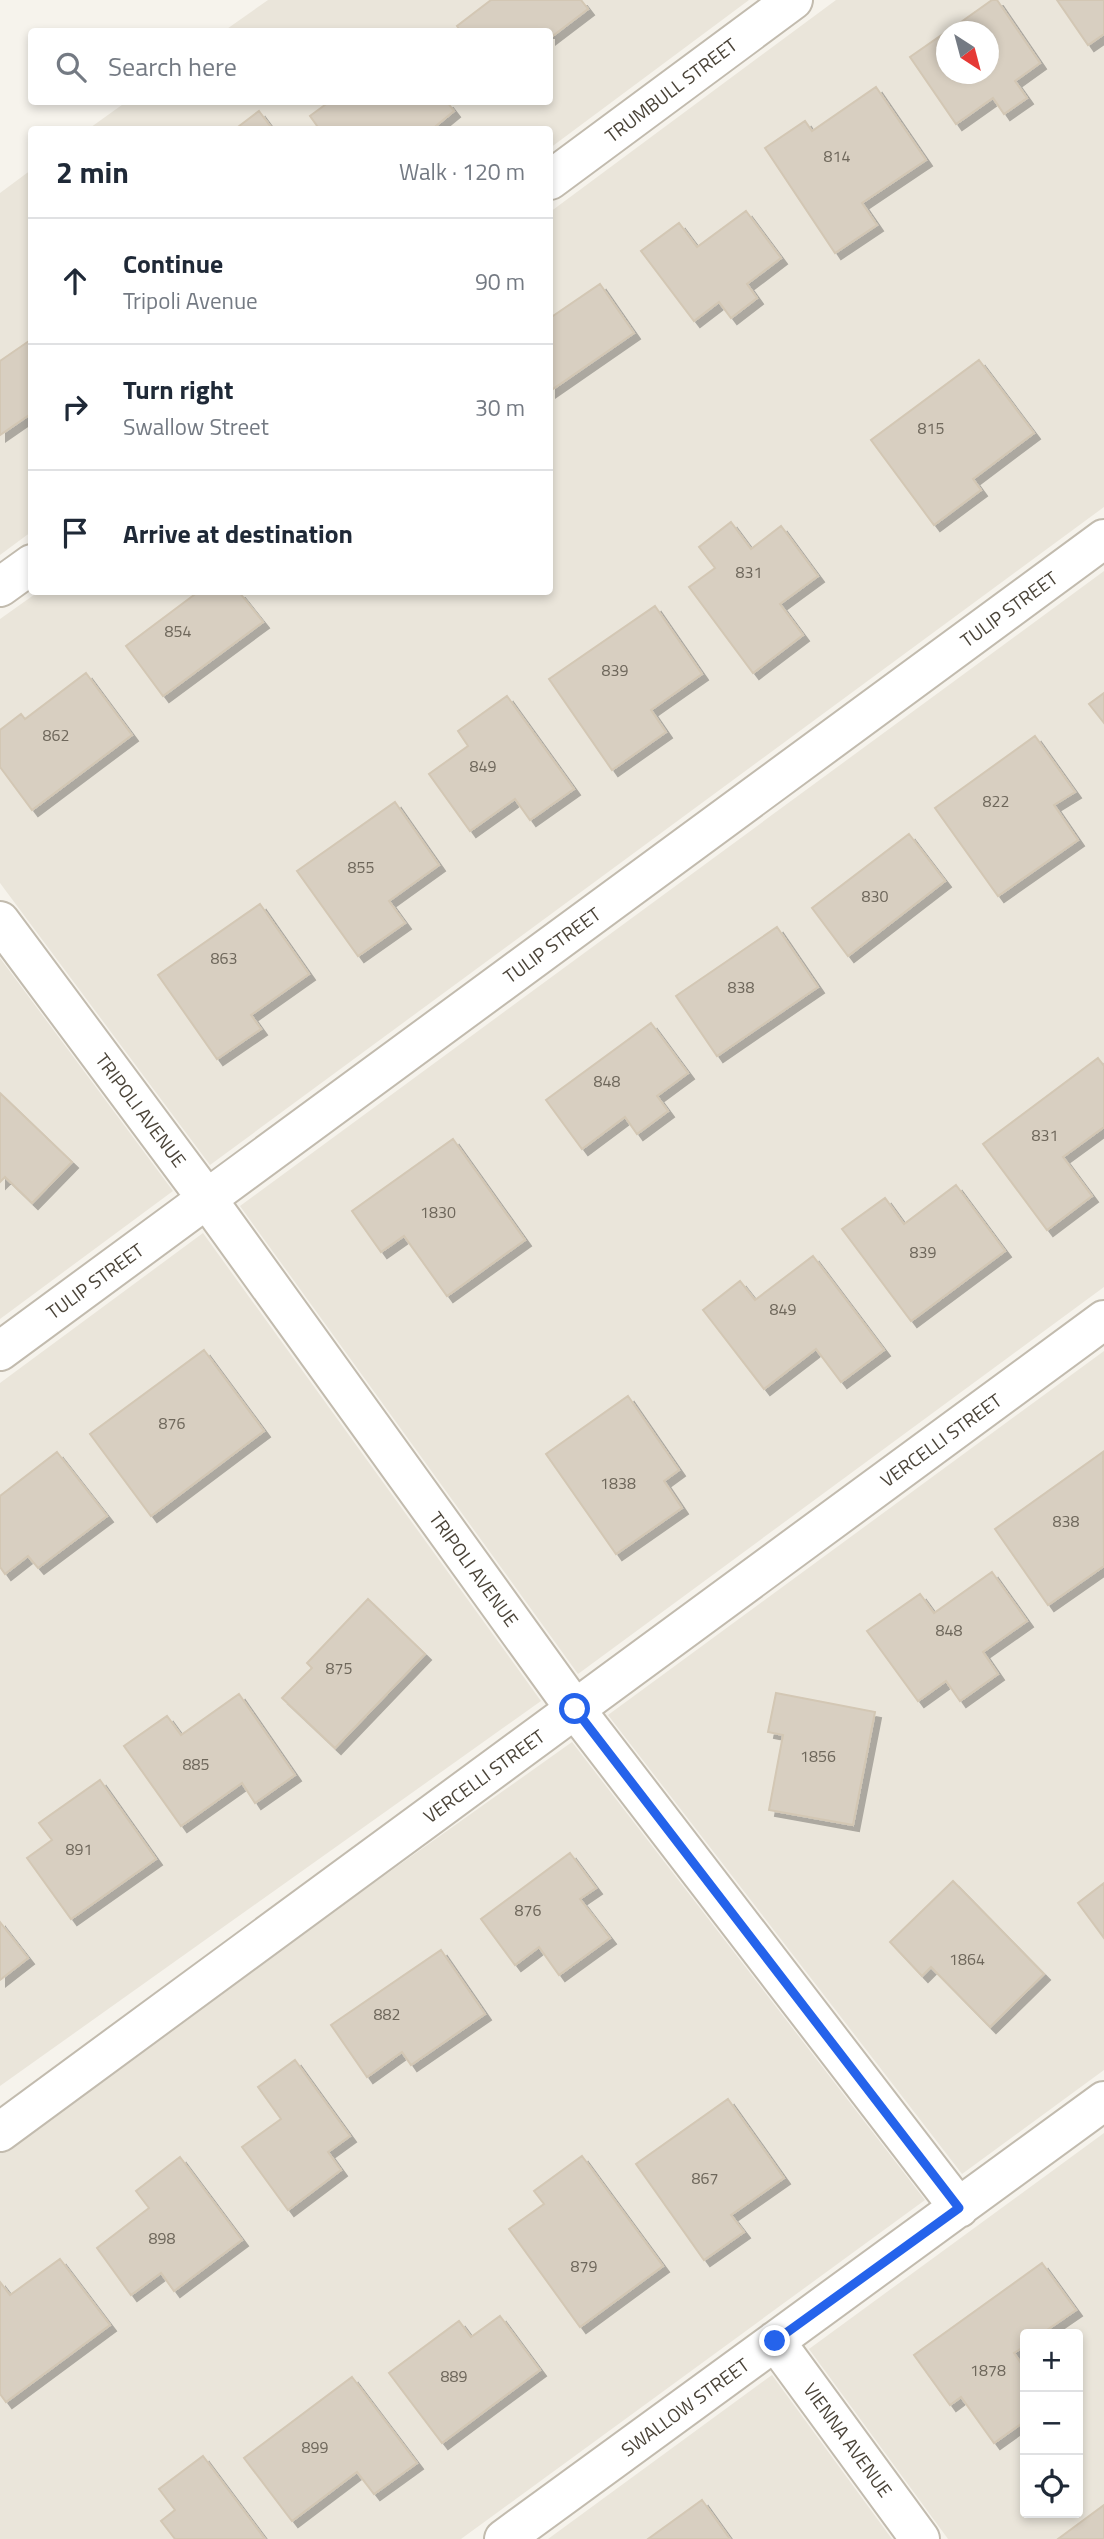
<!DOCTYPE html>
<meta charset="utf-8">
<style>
:root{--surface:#fff;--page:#f2f2f3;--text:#1f2937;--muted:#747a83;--line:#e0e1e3}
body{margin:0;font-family:"Titillium Web",sans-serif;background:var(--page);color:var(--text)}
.controls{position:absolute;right:21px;bottom:21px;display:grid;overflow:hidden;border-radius:7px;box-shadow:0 4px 10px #0003}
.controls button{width:63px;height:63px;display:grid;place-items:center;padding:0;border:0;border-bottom:2px solid var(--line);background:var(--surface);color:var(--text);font:35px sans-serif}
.compass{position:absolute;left:936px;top:21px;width:63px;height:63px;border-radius:50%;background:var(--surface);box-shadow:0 4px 10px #0003;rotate:144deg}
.stop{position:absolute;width:21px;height:21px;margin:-16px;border:5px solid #2563eb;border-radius:50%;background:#fff}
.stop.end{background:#2563eb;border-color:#fff;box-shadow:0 2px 7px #0008}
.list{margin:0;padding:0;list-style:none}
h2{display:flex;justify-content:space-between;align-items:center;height:91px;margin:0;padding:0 28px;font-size:30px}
h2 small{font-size:23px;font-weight:400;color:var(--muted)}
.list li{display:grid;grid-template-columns:46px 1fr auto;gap:21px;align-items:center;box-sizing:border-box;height:126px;padding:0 28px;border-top:2px solid var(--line)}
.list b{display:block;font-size:26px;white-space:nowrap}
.list p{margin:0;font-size:23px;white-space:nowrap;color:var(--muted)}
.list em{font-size:23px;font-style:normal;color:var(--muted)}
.icon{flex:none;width:38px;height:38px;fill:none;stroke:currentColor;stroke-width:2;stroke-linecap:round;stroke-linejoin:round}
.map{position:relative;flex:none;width:1104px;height:2539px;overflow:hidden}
.search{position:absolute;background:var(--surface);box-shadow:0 4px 10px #0003;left:28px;top:28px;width:525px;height:77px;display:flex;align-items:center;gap:18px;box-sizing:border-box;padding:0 24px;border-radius:7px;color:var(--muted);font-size:26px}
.panel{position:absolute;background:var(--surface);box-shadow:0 4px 10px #0003;left:28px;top:126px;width:525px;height:469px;border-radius:7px}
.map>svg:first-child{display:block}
.residential{fill:#eae5da;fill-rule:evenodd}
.building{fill:#d8cfc1;stroke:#d3c7b4;stroke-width:2;filter:url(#shadow)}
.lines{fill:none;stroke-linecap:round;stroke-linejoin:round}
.minor-casing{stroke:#c2bbae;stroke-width:42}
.minor{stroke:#fff;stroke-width:38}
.route{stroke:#2563eb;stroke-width:9}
.labels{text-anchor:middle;stroke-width:5;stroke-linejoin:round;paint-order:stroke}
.number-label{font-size:16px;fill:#6e675b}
.street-label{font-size:19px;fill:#4b4439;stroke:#fff}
</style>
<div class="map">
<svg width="1104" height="2539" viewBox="0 0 1104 2539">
<defs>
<filter id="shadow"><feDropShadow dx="6" dy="6" stdDeviation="0" flood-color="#0004"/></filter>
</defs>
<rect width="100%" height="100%" fill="#f6f3ec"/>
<path class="residential" d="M268,0H749L550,148V130H87L126,102H550V32L224,31Z
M836,0H1104V507L210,1165L0,883V619L38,592H550V212ZM946,32H988V74H946Z
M31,170V532L0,555V193Z
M1104,571V1287L578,1674L240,1206Z
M0,958L173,1191L0,1319Z
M203,1233L541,1701L0,2086V1383Z
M1104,1351V2070L962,2174L608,1715Z
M572,1742L925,2200L461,2539H0V2149Z
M1104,2133V2539H948L809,2349ZM1025,2334H1078V2513H1025Z
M772,2375L892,2539H548Z"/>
<path class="building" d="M491,0H581L588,9L550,38V32H461L457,26Z
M992,0H997L1040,63L1015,81L1027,98L1004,114L993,98L956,124L910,57L946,32V74H988V32H947Z
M1057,0H1104V34L1088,45Z
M876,87L926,160L862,203L877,225L835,253L765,148L805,121L812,131Z
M329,102H447L454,111L431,130H320L310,116Z
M259,111L273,130H234Z
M746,211L781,258L747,284L757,298L731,318L719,302L694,321L641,251L679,223L697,247Z
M600,284L634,333L550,391V318Z
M29,341L32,413L0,435V361Z
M979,360L1034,433L973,479L981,490L934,525L871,440Z
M731,522L751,549L781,526L818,576L780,604L803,635L753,673L689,587L715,568L699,547Z
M198,592H239L263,622L163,696L126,646Z
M655,606L702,674L651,710L666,732L612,770L549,679Z
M86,673L132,735L32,810L0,767V730L21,714L25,719Z
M1104,693V723L1089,704Z
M507,696L574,789L530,820L515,799L470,831L429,774L468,746L458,731Z
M1035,736L1075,792L1054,805L1078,840L998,896L935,808Z
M395,802L439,865L389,901L405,923L358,956L297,871Z
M909,834L945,881L848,956L812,908Z
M260,904L309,974L251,1015L261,1029L217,1059L158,975Z
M777,927L818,987L717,1056L676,996Z
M651,1023L688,1073L657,1096L668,1111L637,1134L625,1117L582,1149L546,1100Z
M1098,1058L1104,1066V1127L1063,1157L1092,1196L1047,1230L983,1144Z
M0,1093L72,1162L32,1203L5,1177L0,1182Z
M453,1139L525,1240L447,1296L404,1236L381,1252L352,1211Z
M956,1185L1005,1251L911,1321L842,1229L885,1198L904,1224Z
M813,1256L884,1350L841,1382L816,1349L764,1389L703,1310L740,1281L755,1300Z
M204,1350L264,1431L151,1516L90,1434Z
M628,1396L679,1470L664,1481L682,1508L616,1554L546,1454Z
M57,1452L107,1516L38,1568L28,1556L5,1574L0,1567V1496Z
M1103,1452L1104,1566L1048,1605L995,1529Z
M992,1572L1027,1621L983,1652L998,1674L960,1701L946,1681L918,1701L867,1631L920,1594L934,1613Z
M368,1599L425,1654L335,1748L282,1698L312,1668L307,1663Z
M776,1693L875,1712L853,1825L769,1810L783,1735L768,1732Z
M239,1694L295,1775L255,1803L242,1783L181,1826L124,1746L167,1716L181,1735Z
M100,1780L156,1859L71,1919L27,1858L52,1840L39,1823Z
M570,1853L596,1888L580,1899L610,1938L559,1975L539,1947L515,1965L481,1919Z
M953,1881L1044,1974L990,2027L931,1967L922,1976L890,1942Z
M1104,1883V1938L1078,1903Z
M0,1922L28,1958L0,1980Z
M441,1950L485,2014L411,2065L402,2052L367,2077L331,2025Z
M295,2060L350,2136L328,2152L341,2170L288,2210L242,2147L281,2119L258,2087Z
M728,2099L784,2178L731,2215L744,2232L704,2260L636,2164Z
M582,2156L663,2266L580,2327L509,2229L544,2204L534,2191Z
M180,2157L242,2240L174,2291L161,2273L131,2295L97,2248L149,2208L136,2191Z
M60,2259L110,2325L6,2402L0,2394V2282L10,2295Z
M1042,2263L1076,2310L1041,2334H1025V2346L1014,2353L1025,2369V2421L994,2443L961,2397L950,2405L914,2355Z
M500,2316L540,2370L442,2443L389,2373L459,2321L471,2337Z
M352,2377L417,2463L374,2494L357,2472L292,2521L244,2458Z
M203,2456L265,2539H175L161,2521L175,2510L159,2489Z
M702,2500L730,2539H648Z
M1104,2505V2539H1058Z"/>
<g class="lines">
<defs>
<path id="minor" d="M550,180L793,0
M0,587L32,564
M0,921L207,1199L575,1709L959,2208
M0,1351L1104,539
M0,2132L1104,1320
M775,2341L920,2539
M504,2539L1104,2101"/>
</defs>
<use href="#minor" class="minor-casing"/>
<use href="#minor" class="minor"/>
</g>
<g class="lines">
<path class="route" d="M575,1709L959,2208L775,2341"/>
</g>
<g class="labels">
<g class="number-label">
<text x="837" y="162">814</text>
<text x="931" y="434">815</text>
<text x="749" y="578">831</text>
<text x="178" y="637">854</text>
<text x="615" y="676">839</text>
<text x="56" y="741">862</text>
<text x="483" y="772">849</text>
<text x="996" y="807">822</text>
<text x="361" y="873">855</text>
<text x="875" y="902">830</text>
<text x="224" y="964">863</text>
<text x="741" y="993">838</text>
<text x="607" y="1087">848</text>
<text x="1045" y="1141">831</text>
<text x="438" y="1218">1830</text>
<text x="923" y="1258">839</text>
<text x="783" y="1315">849</text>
<text x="172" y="1429">876</text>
<text x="618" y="1489">1838</text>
<text x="1066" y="1527">838</text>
<text x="949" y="1636">848</text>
<text x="339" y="1674">875</text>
<text x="818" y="1762">1856</text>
<text x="196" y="1770">885</text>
<text x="79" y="1855">891</text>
<text x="528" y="1916">876</text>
<text x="967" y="1965">1864</text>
<text x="387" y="2020">882</text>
<text x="705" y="2184">867</text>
<text x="162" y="2244">898</text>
<text x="584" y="2272">879</text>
<text x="988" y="2376">1878</text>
<text x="454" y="2382">889</text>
<text x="315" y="2453">899</text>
</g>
<g class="street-label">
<text transform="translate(671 90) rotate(-37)" y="7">TRUMBULL STREET</text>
<text transform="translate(1009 609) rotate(-36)" y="7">TULIP STREET</text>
<text transform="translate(552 945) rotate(-36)" y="7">TULIP STREET</text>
<text transform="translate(141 1110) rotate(53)" y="7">TRIPOLI AVENUE</text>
<text transform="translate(95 1281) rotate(-36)" y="7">TULIP STREET</text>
<text transform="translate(941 1440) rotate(-36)" y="7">VERCELLI STREET</text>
<text transform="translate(474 1569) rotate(54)" y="7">TRIPOLI AVENUE</text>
<text transform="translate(484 1776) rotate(-36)" y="7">VERCELLI STREET</text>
<text transform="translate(685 2407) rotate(-36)" y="7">SWALLOW STREET</text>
<text transform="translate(848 2440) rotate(54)" y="7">VIENNA AVENUE</text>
</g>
</g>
</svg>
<div class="controls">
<button>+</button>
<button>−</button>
<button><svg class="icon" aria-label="locate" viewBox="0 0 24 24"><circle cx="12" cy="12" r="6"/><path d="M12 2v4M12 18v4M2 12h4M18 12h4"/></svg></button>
</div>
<svg class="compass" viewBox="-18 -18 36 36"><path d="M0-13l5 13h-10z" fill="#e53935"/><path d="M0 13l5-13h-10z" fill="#747a83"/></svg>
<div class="stop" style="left:575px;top:1709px"></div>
<div class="stop end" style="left:775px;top:2341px"></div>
<div class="search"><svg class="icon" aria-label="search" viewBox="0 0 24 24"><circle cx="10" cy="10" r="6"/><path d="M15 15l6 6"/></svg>Search here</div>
<section class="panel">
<h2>2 min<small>Walk · 120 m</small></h2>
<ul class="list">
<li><svg class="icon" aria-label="ahead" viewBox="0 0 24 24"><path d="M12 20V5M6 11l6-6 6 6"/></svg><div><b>Continue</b><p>Tripoli Avenue</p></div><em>90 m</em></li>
<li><svg class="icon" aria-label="right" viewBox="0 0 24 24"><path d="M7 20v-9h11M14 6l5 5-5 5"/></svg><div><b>Turn right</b><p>Swallow Street</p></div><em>30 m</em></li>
<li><svg class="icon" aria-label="arrive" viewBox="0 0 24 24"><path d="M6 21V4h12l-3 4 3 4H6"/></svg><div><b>Arrive at destination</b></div></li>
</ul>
</section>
</div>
